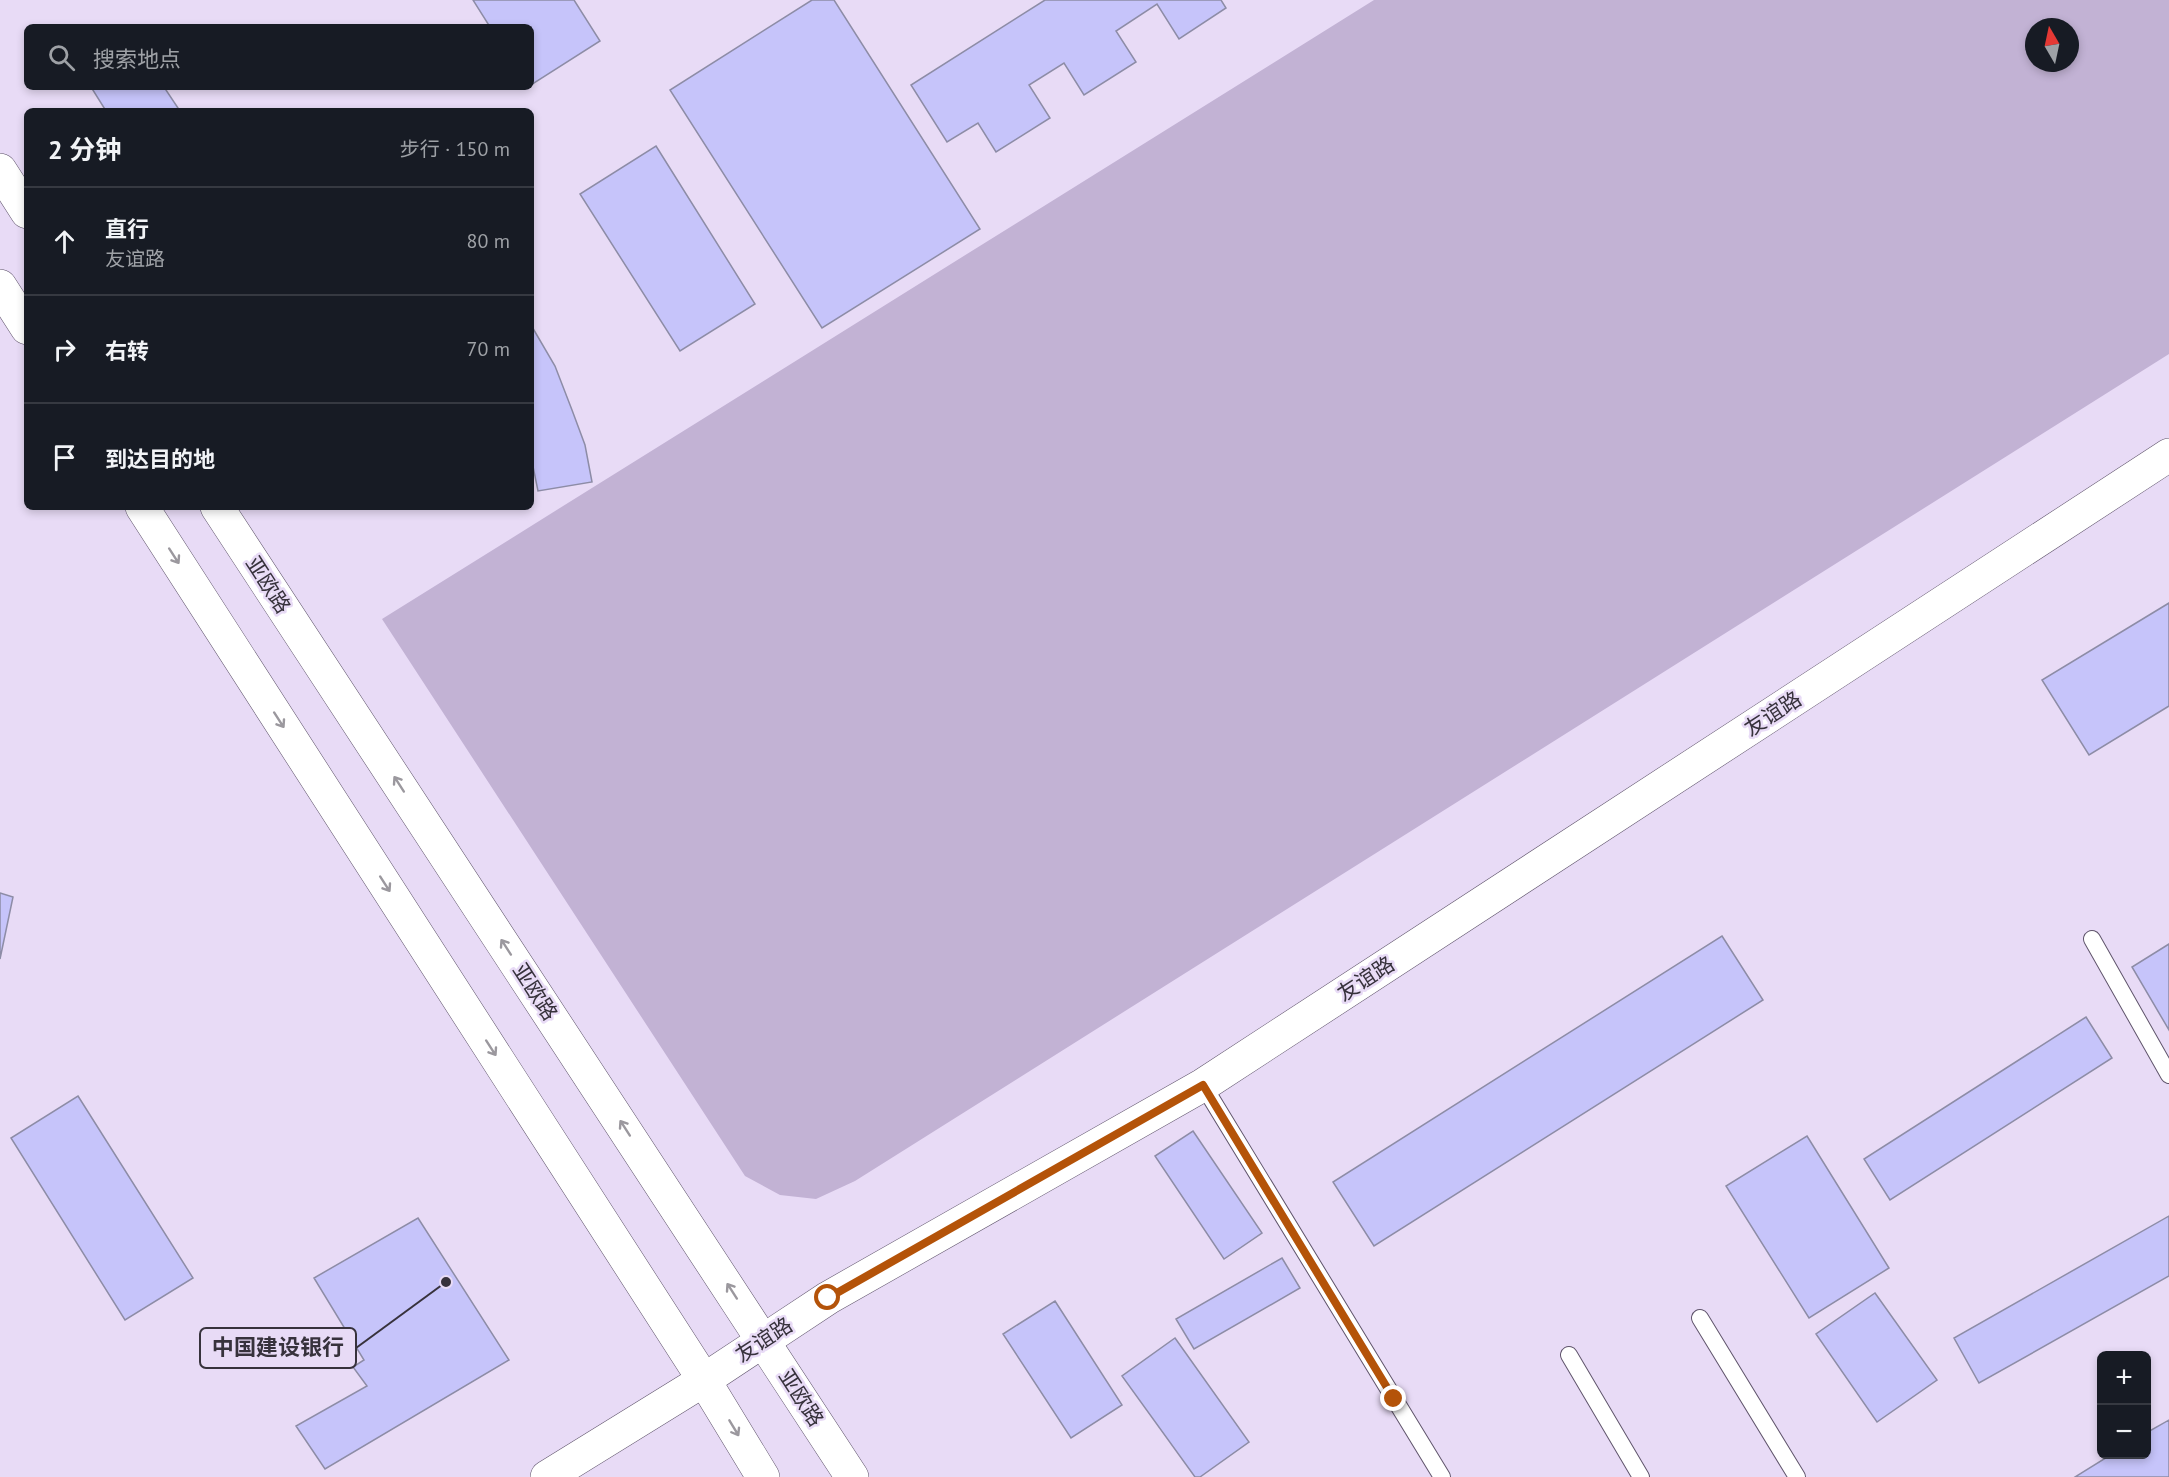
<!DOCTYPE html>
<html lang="zh">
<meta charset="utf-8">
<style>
:root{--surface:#171b24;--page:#242831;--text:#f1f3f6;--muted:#9ea1a6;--line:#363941}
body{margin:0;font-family:"PT Sans","Noto Sans SC",sans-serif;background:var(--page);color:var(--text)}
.controls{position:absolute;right:18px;bottom:18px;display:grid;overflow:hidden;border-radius:9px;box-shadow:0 3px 9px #0003}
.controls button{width:54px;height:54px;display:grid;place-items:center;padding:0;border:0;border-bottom:2px solid var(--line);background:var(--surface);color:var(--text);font:30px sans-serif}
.compass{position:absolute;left:2025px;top:18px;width:54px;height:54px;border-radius:50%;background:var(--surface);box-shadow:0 3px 9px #0003;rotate:351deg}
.stop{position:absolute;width:18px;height:18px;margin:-14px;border:4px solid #b45309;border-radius:50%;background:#fff}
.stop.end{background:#b45309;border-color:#fff;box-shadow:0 2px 6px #0008}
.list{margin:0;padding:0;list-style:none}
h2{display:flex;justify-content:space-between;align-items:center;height:78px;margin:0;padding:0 24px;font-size:26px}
h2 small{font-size:20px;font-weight:400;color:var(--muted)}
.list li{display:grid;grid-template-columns:39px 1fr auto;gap:18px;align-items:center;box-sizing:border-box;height:108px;padding:0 24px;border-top:2px solid var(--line)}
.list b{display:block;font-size:22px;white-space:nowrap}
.list p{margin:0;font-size:20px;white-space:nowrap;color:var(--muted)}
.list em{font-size:20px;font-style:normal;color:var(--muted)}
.icon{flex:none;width:33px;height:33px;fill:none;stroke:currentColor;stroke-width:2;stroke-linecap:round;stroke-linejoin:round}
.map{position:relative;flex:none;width:2169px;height:1477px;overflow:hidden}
.search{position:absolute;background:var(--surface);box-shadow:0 3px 9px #0003;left:24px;top:24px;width:510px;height:66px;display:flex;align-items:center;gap:15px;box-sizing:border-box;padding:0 21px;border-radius:9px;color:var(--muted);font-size:22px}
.panel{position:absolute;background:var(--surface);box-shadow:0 3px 9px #0003;left:24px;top:108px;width:510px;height:402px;border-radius:9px}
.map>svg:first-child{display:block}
.green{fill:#c2b2d4;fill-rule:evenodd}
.building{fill:#c6c4fa;stroke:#8d8ca6;stroke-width:1.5}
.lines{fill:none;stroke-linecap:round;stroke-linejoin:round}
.lane-casing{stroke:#60556c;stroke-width:18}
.secondary-casing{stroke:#60556c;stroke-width:34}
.highway-casing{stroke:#60556c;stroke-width:34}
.lane{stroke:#fff;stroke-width:16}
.secondary{stroke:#fff;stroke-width:33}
.highway{stroke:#fff;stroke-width:33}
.oneway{stroke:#9b989e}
.route{stroke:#b45309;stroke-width:8}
.labels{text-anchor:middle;stroke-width:5;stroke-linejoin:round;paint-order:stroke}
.street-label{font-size:21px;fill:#37323c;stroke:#e8dbf6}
.leader{fill:none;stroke:#37323c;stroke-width:2}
.callout-dot{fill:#37323c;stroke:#e8dbf6;stroke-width:2}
.callout{fill:#e8dbf6;stroke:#37323c;stroke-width:2}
.callout-label{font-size:22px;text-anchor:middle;font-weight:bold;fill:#37323c}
</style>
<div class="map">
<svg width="2169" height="1477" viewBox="0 0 2169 1477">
<rect width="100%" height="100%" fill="#e8dbf6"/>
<path class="green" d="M1374,0H2169V354L855,1181L816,1199L780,1195L745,1176L382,619ZM2034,27H2070V63H2034Z"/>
<path class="building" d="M473,0H574L600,41L531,85V27H490Z
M812,0H834L980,229L822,328L670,90Z
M1045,0H1221L1226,8L1179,39L1157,4L1116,31L1136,62L1084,95L1064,63L1029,85L1050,118L996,152L978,123L947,142L911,85Z
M91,87H164L180,111H106Z
M656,146L755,304L680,351L580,194Z
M531,325L555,366L572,410L585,445L592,482L538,491L531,457Z
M2169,603V706L2089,755L2042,680Z
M0,893L13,897L0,959Z
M1722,936L1763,1000L1374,1246L1333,1182Z
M2169,944V1030L2132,967Z
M2086,1017L2112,1058L1890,1200L1864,1159Z
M78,1096L193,1278L125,1320L11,1138Z
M1193,1131L1262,1233L1224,1259L1155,1156Z
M1807,1136L1889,1268L1809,1318L1726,1186Z
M2169,1216V1276L1979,1383L1954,1338Z
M418,1218L509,1360L325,1469L296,1426L367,1386L353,1367L364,1360L314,1278Z
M1282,1258L1300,1288L1194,1349L1176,1319Z
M1875,1293L1937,1380L1877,1422L1816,1334Z
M1055,1301L1122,1405L1071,1438L1003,1334Z
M1175,1338L1249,1442L1200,1477H1195L1122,1376Z
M2169,1420V1477H2075L2112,1454H2146V1433Z"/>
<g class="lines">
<defs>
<path id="lane" d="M2092,939L2169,1075
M1203,1085L1442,1477
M1700,1318L1797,1477
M1569,1355L1641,1477"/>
<path id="secondary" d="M547,1477L704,1380L828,1298L1203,1085L2169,455"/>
<path id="highway" d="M0,170L27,212
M0,286L27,328
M142,507L704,1380L763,1477
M217,507L852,1477"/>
</defs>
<use href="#lane" class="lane-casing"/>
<use href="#secondary" class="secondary-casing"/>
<use href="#highway" class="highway-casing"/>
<use href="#lane" class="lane"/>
<use href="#secondary" class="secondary"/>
<use href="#highway" class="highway"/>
</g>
<defs><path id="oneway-shaft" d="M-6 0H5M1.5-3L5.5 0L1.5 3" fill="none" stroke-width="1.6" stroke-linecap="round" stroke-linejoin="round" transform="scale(1.5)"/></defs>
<g class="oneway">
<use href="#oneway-shaft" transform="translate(174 556) rotate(57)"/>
<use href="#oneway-shaft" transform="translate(279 720) rotate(57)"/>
<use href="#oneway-shaft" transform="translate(399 784) rotate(-123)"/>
<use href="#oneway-shaft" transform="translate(385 884) rotate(57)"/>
<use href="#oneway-shaft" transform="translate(506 947) rotate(-123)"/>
<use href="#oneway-shaft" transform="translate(491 1048) rotate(57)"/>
<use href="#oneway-shaft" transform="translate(625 1128) rotate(-123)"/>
<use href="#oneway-shaft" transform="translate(732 1291) rotate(-123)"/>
<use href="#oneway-shaft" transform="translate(734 1428) rotate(59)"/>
</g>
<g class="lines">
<path class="route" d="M828,1298L1203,1085L1394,1399"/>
</g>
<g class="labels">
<g class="street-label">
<text transform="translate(268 585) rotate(57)" y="7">亚欧路</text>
<text transform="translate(1773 714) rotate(-33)" y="7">友谊路</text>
<text transform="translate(1366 979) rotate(-33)" y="7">友谊路</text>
<text transform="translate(535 992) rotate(57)" y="7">亚欧路</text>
<text transform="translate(764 1340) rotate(-33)" y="7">友谊路</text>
<text transform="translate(801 1398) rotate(57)" y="7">亚欧路</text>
</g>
</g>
<path class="leader" d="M446 1282L356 1348"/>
<circle class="callout-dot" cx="446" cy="1282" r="6"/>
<rect class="callout" x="200" y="1328" width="156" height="40" rx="6"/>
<g class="callout-label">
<text x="278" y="1355">中国建设银行</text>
</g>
</svg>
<div class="controls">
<button>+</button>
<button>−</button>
</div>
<svg class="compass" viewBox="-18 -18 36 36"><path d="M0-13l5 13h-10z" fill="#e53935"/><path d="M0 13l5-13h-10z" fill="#9ea1a6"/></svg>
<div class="stop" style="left:828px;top:1298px"></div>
<div class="stop end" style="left:1394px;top:1399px"></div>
<div class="search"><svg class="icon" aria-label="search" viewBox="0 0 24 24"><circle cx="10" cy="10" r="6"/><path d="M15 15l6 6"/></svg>搜索地点</div>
<section class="panel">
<h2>2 分钟<small>步行 · 150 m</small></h2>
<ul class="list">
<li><svg class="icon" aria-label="ahead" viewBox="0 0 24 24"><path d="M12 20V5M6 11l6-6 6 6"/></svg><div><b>直行</b><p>友谊路</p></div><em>80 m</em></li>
<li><svg class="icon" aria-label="right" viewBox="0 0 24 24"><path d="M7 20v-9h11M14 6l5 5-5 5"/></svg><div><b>右转</b></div><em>70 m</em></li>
<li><svg class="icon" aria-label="arrive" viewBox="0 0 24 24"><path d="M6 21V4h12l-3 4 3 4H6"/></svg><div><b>到达目的地</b></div></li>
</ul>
</section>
</div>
